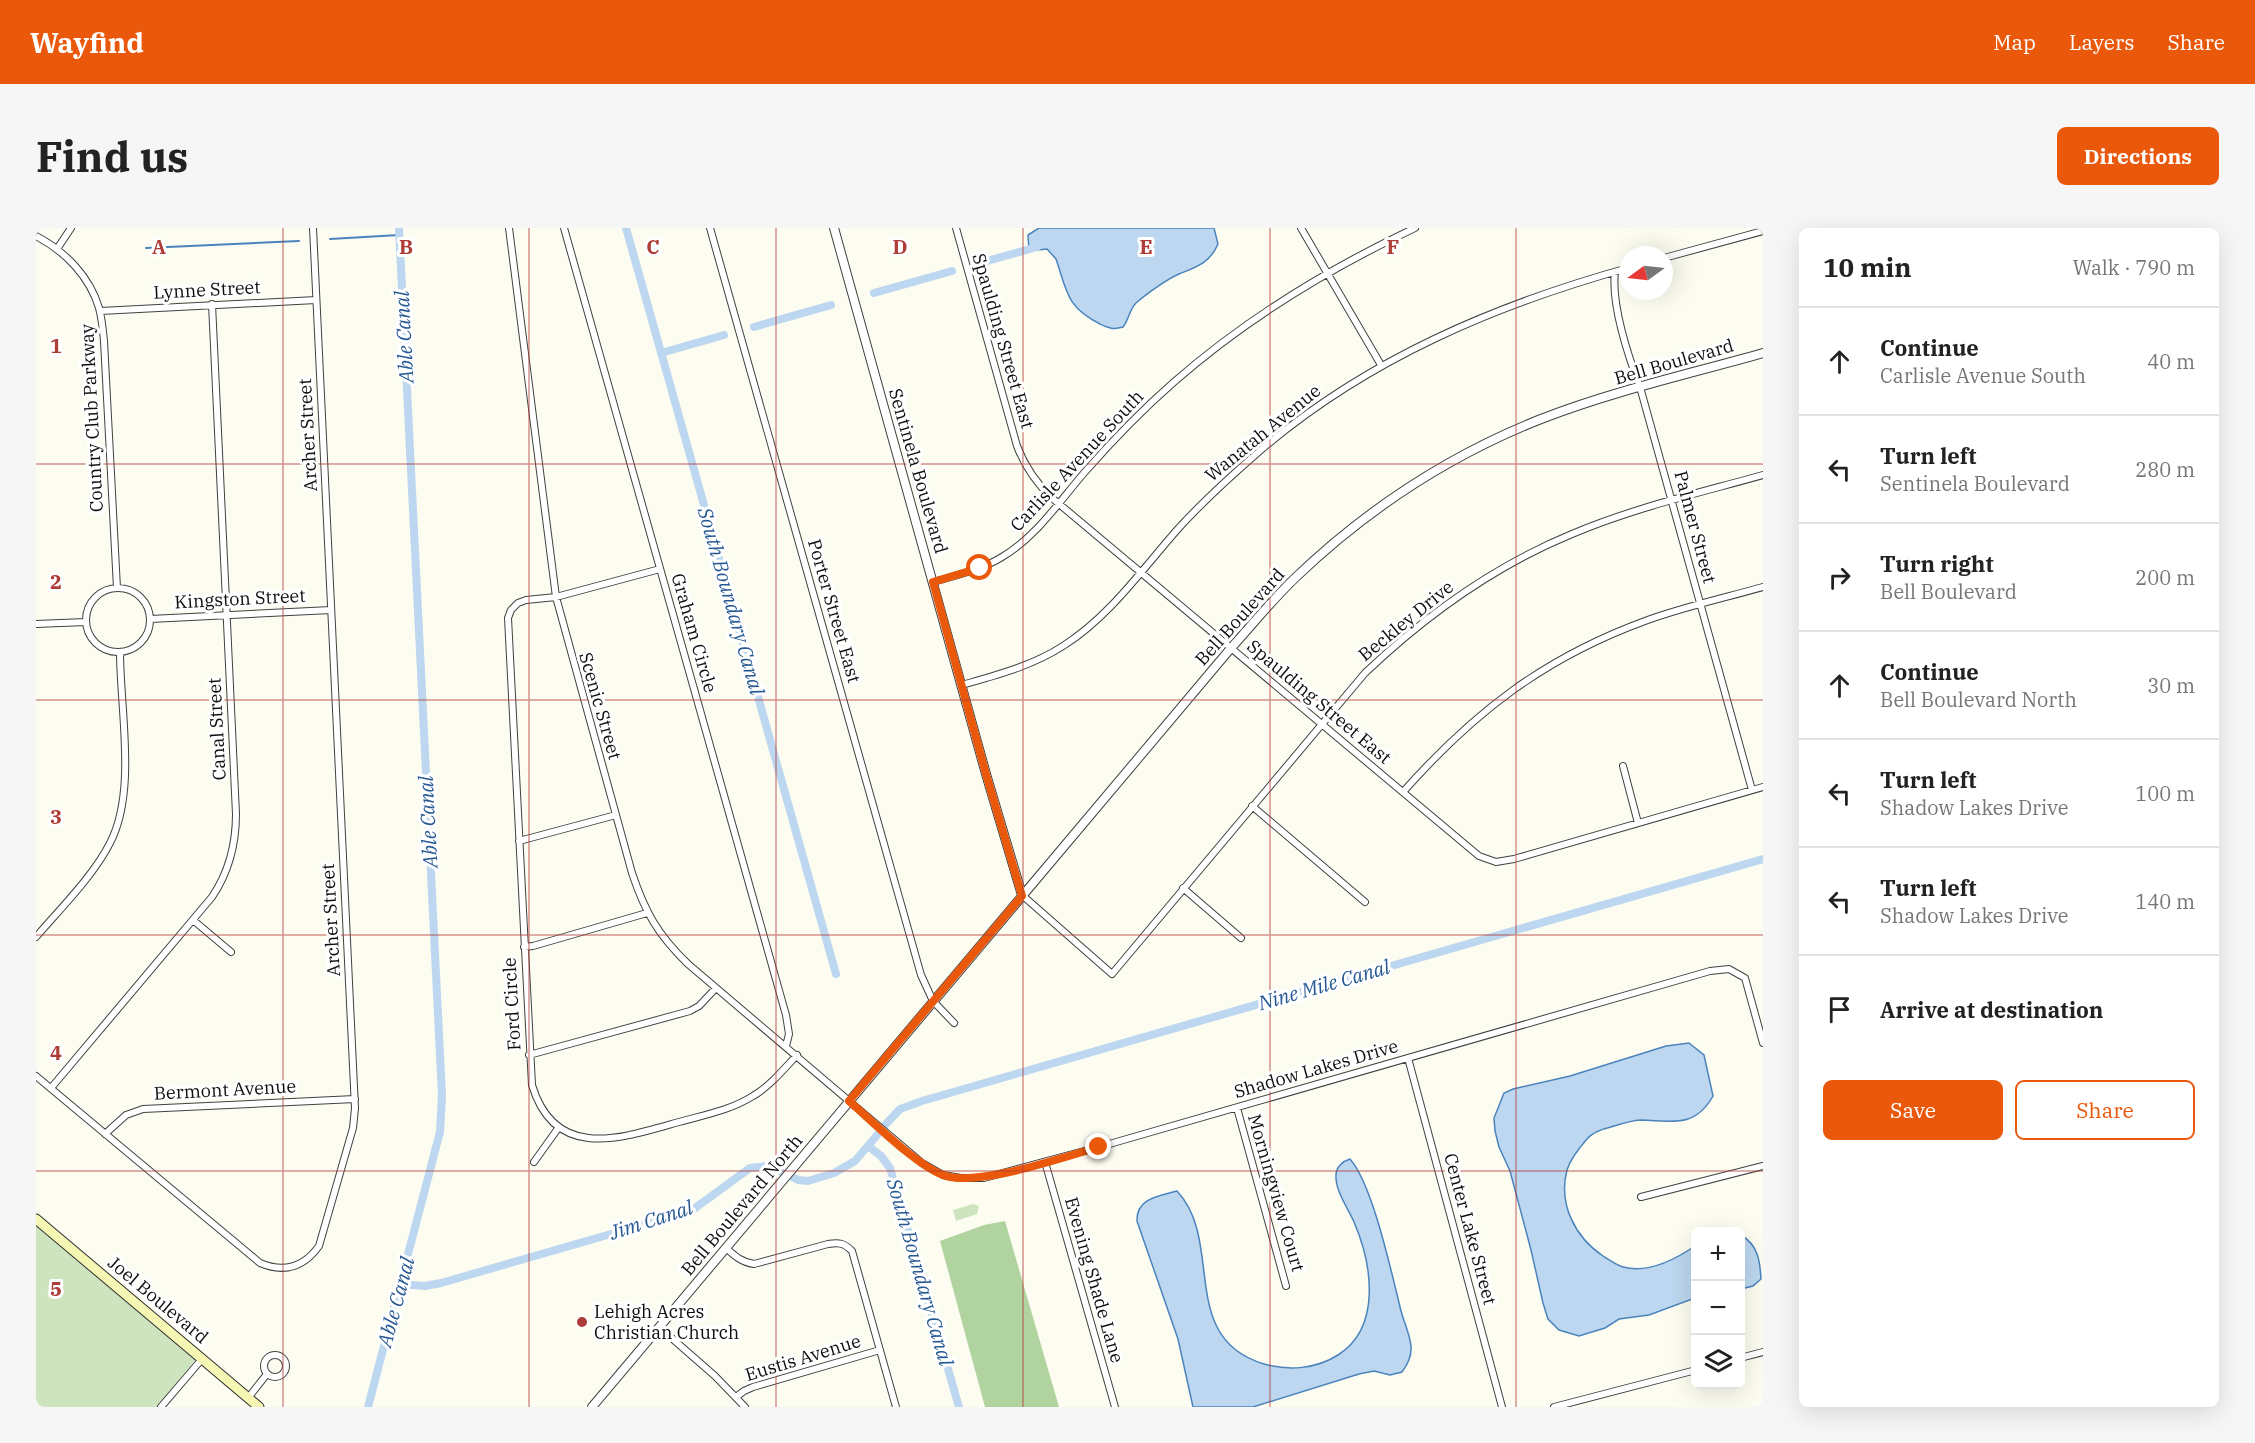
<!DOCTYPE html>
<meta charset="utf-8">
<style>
:root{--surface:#fff;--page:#f6f6f6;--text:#222;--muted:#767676;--line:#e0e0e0;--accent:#ea580c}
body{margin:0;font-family:"IBM Plex Serif",serif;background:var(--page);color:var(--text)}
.controls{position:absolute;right:18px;bottom:18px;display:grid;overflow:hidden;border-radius:9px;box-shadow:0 6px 24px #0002}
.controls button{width:54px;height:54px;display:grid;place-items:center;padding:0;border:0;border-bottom:2px solid var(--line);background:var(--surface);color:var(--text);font:30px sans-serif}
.compass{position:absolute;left:1583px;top:18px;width:54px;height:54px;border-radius:50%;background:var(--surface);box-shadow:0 6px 24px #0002;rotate:255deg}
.stop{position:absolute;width:18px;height:18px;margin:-14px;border:4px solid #ea580c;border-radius:50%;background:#fff}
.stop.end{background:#ea580c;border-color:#fff;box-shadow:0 2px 6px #0008}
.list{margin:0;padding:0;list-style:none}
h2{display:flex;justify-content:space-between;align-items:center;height:78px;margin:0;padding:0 24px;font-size:26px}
h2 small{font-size:20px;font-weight:400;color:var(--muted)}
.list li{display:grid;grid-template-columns:39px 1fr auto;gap:18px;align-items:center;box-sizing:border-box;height:108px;padding:0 24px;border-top:2px solid var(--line)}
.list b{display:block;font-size:22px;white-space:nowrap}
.list p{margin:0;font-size:20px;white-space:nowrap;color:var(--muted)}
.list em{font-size:20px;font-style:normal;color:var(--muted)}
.actions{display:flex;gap:12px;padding:18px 24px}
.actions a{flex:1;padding:14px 0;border:2px solid var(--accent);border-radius:9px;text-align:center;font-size:21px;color:var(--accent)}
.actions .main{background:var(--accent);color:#fff}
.icon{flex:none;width:33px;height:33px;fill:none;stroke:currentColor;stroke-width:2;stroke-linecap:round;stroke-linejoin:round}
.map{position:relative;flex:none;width:1727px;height:1179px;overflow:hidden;border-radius:9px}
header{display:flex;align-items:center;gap:36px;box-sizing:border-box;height:84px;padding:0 30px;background:var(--accent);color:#fff}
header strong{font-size:28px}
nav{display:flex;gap:33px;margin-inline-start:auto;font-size:21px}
.intro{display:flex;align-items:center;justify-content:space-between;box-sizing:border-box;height:144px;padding:0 36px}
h1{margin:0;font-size:42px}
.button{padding:15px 27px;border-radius:9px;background:var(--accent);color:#fff;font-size:21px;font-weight:700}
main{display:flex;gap:36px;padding:0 36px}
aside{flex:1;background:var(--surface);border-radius:9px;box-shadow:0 6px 24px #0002}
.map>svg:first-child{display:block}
.green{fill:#cee4be}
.forest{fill:#b1d3a0}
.water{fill:#bcd7ef;stroke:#4b84bd;stroke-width:1.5}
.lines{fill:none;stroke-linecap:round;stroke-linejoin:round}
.stream{stroke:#4b84bd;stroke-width:2}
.canal{stroke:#bcd7ef;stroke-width:8}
.minor-casing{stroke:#414141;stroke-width:8}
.tertiary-casing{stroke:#414141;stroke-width:10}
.secondary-casing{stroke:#303030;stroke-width:11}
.minor{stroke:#fff;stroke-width:6}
.tertiary{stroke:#fff;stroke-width:8}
.secondary{stroke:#f5f5b4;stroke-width:9}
.route{stroke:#ea580c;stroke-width:8}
.grid{fill:none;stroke:#ae3d37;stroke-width:1.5;stroke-opacity:0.55}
.poi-dot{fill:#ae3d37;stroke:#fff;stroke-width:2}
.labels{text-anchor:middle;stroke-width:6;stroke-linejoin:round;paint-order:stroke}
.street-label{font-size:18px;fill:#0e0e0e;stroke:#fff}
.poi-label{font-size:18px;fill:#0e0e0e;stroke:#fff;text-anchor:start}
.water-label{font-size:20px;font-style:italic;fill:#265892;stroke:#fff}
.grid-label{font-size:20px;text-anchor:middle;font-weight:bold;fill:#ae3d37;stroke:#fff;stroke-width:6;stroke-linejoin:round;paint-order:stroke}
</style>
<header>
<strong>Wayfind</strong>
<nav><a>Map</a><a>Layers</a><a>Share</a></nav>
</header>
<div class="intro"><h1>Find us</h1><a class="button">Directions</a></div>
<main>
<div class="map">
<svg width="1727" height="1179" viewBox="0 0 1727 1179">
<rect width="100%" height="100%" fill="#fdfcf1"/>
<path class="green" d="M937,976L943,978L941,986L920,993L917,982Z
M0,997L160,1131L121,1179H0Z"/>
<path class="forest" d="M969,993L1023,1179H949L904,1013L948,997Z"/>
<path class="water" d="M1003,0H1178L1182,16C1174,35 1160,39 1143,46C1131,51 1109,67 1100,75C1093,82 1093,92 1087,99C1077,102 1073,100 1064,96C1030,79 1031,63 1020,31L1011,21L993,23L992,7Z
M1653,815L1668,827L1677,868C1659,900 1637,893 1606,892C1596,892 1585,896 1575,899C1566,901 1557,904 1551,911C1544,919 1534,932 1531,942C1522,976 1539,1009 1567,1028C1573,1032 1580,1037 1587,1039C1613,1046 1640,1031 1659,1018V1070L1613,1087L1583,1091L1569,1100L1543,1108L1523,1102L1512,1091L1507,1075L1495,1022L1474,943L1463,919L1459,903L1458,890L1468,865L1477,861L1534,848L1630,818Z
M1314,931C1337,957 1356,1047 1365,1083C1368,1094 1374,1107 1375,1118C1376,1128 1372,1136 1366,1144L1354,1147L1338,1143L1323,1146L1217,1179H1157L1142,1111L1101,993C1100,970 1123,968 1141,963C1189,1014 1141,1110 1228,1136C1253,1143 1280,1141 1302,1127C1346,1099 1336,1036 1318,994C1312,980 1299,963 1300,947C1300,939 1307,933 1314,931Z
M1705,1007C1722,1017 1724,1033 1725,1051L1717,1058L1705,1061Z"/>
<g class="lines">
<path class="stream" d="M294,11L363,7
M110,20L263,13"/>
<path class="canal" d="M590,0L800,746
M944,35L1001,19
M838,65L916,43
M718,99L795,77
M625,125L688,107
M850,896L864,881L886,873L1727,631
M832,918L845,928L854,940L923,1179
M364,1056L389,1058L405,1055L655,983L714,940L734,938L762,952L772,953L798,945L819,933L842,906
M332,1179L404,904L406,867L363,0"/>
<defs>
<path id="minor" d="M473,0L520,369L596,645C609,684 622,707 652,736L886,935L907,947L925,950H948L1063,919L1674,743L1693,741L1709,750L1727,815
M528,0L750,787L753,806L750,818
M674,0L885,747L897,773L918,795
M920,0L981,218C989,239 999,254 1016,270L1443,628L1460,634L1478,631L1727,559
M1265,0L1345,137
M0,8C29,23 54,49 63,80C66,91 67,102 68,113L81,360
M21,21L35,0
M1628,30L1727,3
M1579,44C1575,76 1592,128 1604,159L1716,562
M64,83L280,72
M624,341L520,369L490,372L482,375L475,382L472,390L496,857C519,934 586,910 643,894C668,887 695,882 717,868C734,858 747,842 761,827
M897,354C921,347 945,342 966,329C1000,309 1023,274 1048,245C1076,213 1106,182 1138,154C1210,91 1292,41 1379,0
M50 392a32 32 0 1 1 64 0a32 32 0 1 1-64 0Z
M114,391L295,382
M0,396L50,394
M926,457C961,447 996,438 1027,418C1073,389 1105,343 1141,302C1167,273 1196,247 1226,221C1332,131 1459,77 1592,40
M1587,538L1602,595
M1367,564C1438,484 1508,430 1609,393C1647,379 1688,370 1727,359
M1216,578L1329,674
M483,613L580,587
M1147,660L1205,710
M986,667L1076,746L1329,445C1390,387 1458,338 1536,306C1597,280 1663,265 1727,247
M157,692L195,724
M0,709C24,681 58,647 74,615C101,563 84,482 84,424
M488,719L497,718L611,685
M493,827L654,783L663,778L680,760
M1372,830L1466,1179
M0,848L224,1035C248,1045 268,1039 283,1018L317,900L319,880L277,0
M15,860L176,669C193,644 200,616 200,586L176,76
M1201,880L1250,1058
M69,906L90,887L107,881L319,871
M498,934L523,899
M1009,934L1079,1179
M1605,969L1727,938
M690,1020C699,1028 705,1034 718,1036L792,1016C803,1014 808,1015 816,1023L860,1179
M623,1099L679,1148L709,1179
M228 1138a11 11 0 1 1 22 0a11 11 0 1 1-22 0Z
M1704,1130L1727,1124
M700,1169L708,1163L717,1159L844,1122
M212,1170L231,1146
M125,1179L166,1131
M1518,1179L1660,1142"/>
<path id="tertiary" d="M798,0L950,546L986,667
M556,1179L1195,420C1216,397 1236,372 1259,350C1330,282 1414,227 1505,191C1577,163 1653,146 1727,125"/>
<path id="secondary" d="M0,991L223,1179"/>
</defs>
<use href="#minor" class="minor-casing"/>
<use href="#tertiary" class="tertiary-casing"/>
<use href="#secondary" class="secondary-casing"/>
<use href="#minor" class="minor"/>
<use href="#tertiary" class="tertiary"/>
<use href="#secondary" class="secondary"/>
</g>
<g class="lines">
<path class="route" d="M944,340L897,354L950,546L986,668L813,873C836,893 880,937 907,947C940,960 1027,929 1063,919"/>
</g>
<path class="grid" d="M247,0V1179M493,0V1179M740,0V1179M987,0V1179M1234,0V1179M1480,0V1179M0,236H1727M0,472H1727M0,707H1727M0,943H1727"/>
<circle class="poi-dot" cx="546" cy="1094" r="6"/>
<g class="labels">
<g class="street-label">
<text transform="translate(171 62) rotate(-3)" y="6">Lynne Street</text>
<text transform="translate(967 113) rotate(74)" y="6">Spaulding Street East</text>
<text transform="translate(1638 134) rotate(-16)" y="6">Bell Boulevard</text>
<text transform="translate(56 190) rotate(-93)" y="6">Country Club Parkway</text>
<text transform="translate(1227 205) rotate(-39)" y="6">Wanatah Avenue</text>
<text transform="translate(272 207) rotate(-93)" y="6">Archer Street</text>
<text transform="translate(1041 233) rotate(-47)" y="6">Carlisle Avenue South</text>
<text transform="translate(882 243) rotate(74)" y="6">Sentinela Boulevard</text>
<text transform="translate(1659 299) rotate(75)" y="6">Palmer Street</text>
<text transform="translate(204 371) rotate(-3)" y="6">Kingston Street</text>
<text transform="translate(798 383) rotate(74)" y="6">Porter Street East</text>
<text transform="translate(1204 389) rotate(-48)" y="6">Bell Boulevard</text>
<text transform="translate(1370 393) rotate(-39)" y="6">Beckley Drive</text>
<text transform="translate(658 405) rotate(74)" y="6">Graham Circle</text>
<text transform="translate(1283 474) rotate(40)" y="6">Spaulding Street East</text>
<text transform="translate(564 478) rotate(74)" y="6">Scenic Street</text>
<text transform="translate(181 501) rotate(-93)" y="6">Canal Street</text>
<text transform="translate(295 692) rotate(-93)" y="6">Archer Street</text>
<text transform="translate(476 776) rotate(-93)" y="6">Ford Circle</text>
<text transform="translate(1280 841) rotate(-16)" y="6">Shadow Lakes Drive</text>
<text transform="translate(189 862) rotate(-3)" y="6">Bermont Avenue</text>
<text transform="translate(1240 965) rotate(74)" y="6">Morningview Court</text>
<text transform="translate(706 977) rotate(-50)" y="6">Bell Boulevard North</text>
<text transform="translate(1434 1001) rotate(75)" y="6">Center Lake Street</text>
<text transform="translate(1058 1052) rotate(74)" y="6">Evening Shade Lane</text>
<text transform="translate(122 1072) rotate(40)" y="6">Joel Boulevard</text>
<text transform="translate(767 1130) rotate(-17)" y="6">Eustis Avenue</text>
</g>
<g class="poi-label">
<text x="558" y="1090">Lehigh Acres<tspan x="558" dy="21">Christian Church</tspan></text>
</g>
<g class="water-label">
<text transform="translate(368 109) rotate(-93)" y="7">Able Canal</text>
<text transform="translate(695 373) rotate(74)" y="7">South Boundary Canal</text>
<text transform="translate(392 594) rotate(-93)" y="7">Able Canal</text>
<text transform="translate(1288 757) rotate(-16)" y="7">Nine Mile Canal</text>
<text transform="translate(615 992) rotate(-18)" y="7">Jim Canal</text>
<text transform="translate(884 1044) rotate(74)" y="7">South Boundary Canal</text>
<text transform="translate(360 1074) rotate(-75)" y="7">Able Canal</text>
</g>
</g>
<g class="grid-label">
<text x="123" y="26">A</text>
<text x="370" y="26">B</text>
<text x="617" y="26">C</text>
<text x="864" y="26">D</text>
<text x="1110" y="26">E</text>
<text x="1357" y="26">F</text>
<text x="20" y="125">1</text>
<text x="20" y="361">2</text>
<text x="20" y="596">3</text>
<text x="20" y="832">4</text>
<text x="20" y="1068">5</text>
</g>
</svg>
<div class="controls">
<button>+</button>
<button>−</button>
<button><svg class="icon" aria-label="layers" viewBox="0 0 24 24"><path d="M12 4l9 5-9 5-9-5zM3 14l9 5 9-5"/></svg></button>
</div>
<svg class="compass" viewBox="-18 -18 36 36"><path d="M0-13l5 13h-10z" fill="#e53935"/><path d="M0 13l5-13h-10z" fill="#767676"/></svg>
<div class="stop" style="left:944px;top:340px"></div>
<div class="stop end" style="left:1063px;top:919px"></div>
</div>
<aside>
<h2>10 min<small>Walk · 790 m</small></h2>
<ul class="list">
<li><svg class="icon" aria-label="ahead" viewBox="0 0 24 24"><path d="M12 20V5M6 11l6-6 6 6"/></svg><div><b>Continue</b><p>Carlisle Avenue South</p></div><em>40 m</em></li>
<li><svg class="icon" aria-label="left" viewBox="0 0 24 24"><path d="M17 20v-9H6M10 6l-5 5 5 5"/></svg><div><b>Turn left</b><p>Sentinela Boulevard</p></div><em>280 m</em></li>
<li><svg class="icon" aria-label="right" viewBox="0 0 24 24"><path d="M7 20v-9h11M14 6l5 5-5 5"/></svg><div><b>Turn right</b><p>Bell Boulevard</p></div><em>200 m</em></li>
<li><svg class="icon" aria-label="ahead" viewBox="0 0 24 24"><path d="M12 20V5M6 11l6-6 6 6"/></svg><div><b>Continue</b><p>Bell Boulevard North</p></div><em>30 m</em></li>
<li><svg class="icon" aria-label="left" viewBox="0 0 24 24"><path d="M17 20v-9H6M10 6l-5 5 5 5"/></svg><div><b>Turn left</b><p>Shadow Lakes Drive</p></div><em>100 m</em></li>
<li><svg class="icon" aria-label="left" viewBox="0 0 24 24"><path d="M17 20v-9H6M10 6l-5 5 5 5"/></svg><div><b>Turn left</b><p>Shadow Lakes Drive</p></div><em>140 m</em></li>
<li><svg class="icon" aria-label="arrive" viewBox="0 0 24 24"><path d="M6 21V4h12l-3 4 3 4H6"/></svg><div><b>Arrive at destination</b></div></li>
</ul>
<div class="actions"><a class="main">Save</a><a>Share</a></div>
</aside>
</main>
